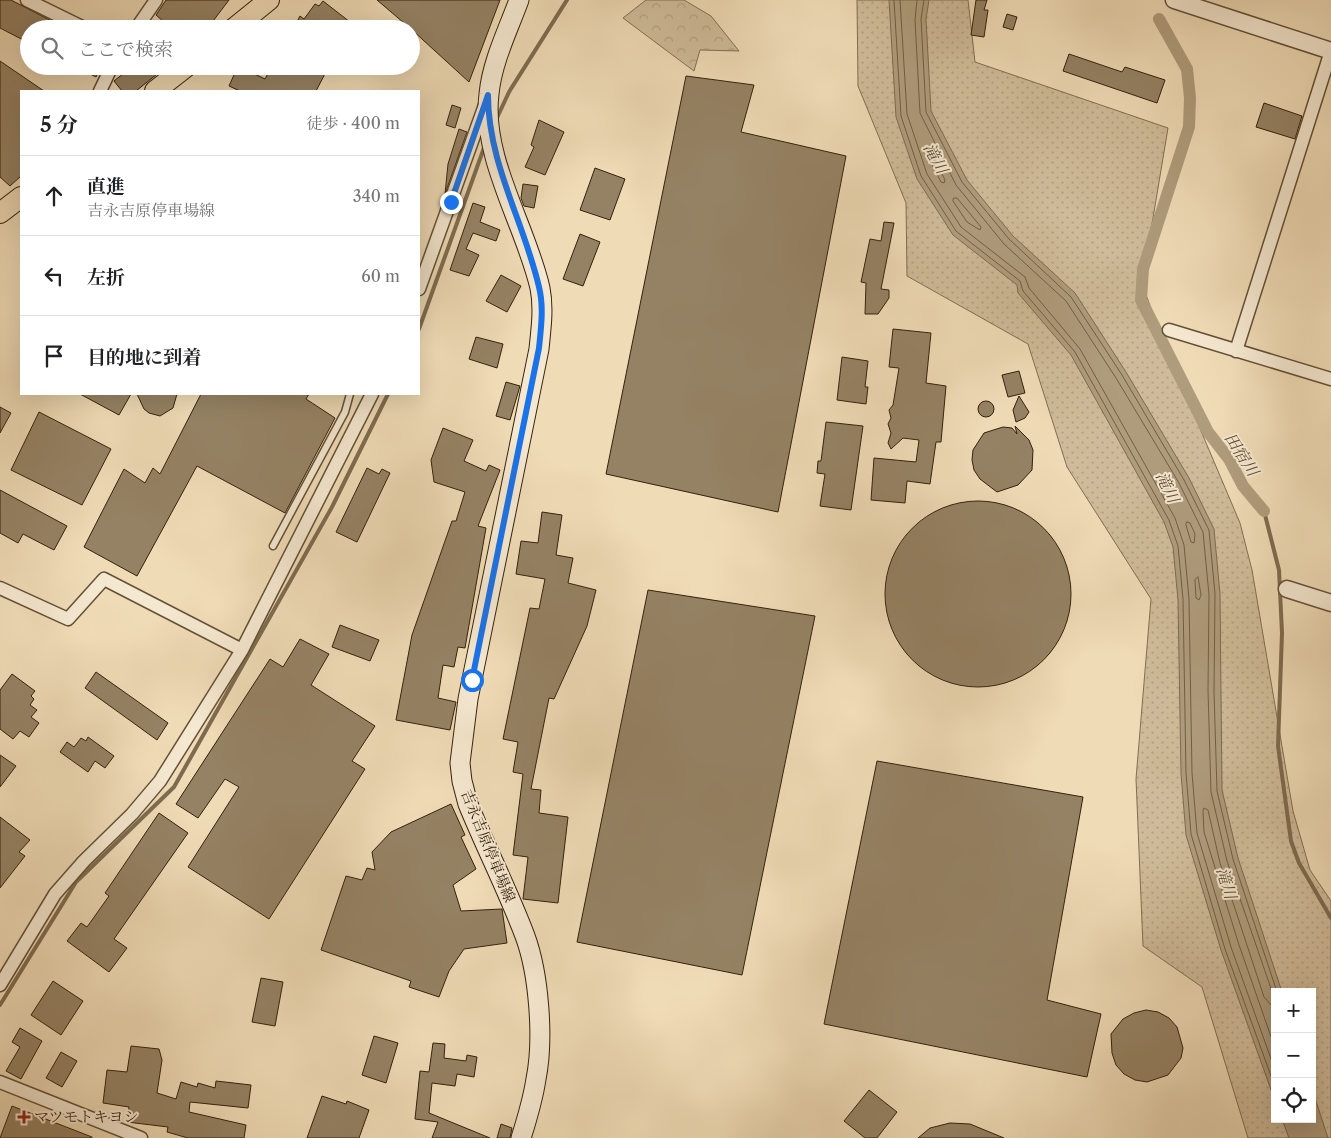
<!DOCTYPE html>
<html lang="ja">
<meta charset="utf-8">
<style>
:root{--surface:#fff;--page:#f6f6f6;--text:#202124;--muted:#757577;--line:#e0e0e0}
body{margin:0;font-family:"Libre Caslon Text","Noto Serif JP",serif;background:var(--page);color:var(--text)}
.controls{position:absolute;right:15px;bottom:15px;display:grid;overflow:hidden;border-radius:0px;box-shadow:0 5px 20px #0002}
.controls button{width:45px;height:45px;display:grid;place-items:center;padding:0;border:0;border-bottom:1px solid var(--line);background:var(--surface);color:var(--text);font:25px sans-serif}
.stop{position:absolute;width:15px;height:15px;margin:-11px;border:4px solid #1a73e8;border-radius:50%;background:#fff}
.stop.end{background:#1a73e8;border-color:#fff;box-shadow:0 1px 5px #0008}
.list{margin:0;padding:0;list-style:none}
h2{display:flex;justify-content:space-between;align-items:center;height:65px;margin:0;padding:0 20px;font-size:21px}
h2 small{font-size:16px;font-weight:400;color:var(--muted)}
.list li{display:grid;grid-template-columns:32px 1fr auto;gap:15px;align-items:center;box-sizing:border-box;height:80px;padding:0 20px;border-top:1px solid var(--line)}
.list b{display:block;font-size:19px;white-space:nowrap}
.list p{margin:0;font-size:16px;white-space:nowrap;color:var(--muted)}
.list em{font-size:16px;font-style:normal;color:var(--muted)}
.icon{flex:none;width:28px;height:28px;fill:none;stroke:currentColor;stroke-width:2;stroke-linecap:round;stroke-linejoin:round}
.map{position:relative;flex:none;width:1331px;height:1138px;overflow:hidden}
.search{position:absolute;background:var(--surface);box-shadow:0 5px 20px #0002;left:20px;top:20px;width:400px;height:55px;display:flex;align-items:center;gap:12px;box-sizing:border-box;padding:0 18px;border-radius:28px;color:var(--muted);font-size:19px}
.panel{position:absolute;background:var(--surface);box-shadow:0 5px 20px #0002;left:20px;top:90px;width:400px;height:305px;border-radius:0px}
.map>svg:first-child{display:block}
.grass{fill:url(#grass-dots);stroke:#826e52;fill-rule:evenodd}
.forest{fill:url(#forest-crowns);stroke:#826e52}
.water{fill:#af9c7c;stroke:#7e6b4f}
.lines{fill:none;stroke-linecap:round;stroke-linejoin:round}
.shore{stroke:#725e44;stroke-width:1}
.stream{stroke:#7e6b4f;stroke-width:4}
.canal{stroke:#af9c7c;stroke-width:12}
.building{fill:#958264;stroke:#34210c}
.service-casing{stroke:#635036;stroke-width:9}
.minor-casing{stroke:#635036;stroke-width:15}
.tertiary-casing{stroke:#635036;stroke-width:19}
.secondary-casing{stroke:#34210c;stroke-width:21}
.primary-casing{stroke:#34210c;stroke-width:22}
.service{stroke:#f5e8d0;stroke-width:6}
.minor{stroke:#f5e8d0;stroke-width:12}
.tertiary{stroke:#f5e8d0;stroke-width:16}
.secondary{stroke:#f5e8d0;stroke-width:19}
.primary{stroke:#efdbb6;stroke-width:20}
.route{stroke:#1a73e8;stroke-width:6}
.poi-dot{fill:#8f2418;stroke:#f5e8d0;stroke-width:2}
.labels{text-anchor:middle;stroke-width:4;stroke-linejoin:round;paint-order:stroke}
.street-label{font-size:15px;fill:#34210c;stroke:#f5e8d0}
.poi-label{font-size:15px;fill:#34210c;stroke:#f5e8d0;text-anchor:start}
.water-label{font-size:16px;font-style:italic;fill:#5f4c33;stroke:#f5e8d0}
</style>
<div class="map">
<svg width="1331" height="1138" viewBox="0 0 1331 1138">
<defs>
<pattern id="grass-dots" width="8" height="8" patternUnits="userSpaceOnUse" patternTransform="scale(1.25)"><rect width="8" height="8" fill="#cfbb99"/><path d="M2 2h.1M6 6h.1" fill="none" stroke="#b2a083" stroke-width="1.8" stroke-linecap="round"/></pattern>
<pattern id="forest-crowns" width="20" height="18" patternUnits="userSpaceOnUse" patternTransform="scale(1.25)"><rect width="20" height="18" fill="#cfbb99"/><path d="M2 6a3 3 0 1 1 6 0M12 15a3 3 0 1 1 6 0" fill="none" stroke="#b2a083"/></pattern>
</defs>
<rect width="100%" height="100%" fill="#efdbb6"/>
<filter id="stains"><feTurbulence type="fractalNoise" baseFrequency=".004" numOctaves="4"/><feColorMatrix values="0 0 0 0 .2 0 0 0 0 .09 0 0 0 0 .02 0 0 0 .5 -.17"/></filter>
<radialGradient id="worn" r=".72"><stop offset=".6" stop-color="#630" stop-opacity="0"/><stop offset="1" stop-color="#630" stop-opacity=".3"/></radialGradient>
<path class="grass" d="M857,0H968L975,62L1168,128L1142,284L1165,346L1240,523L1252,570L1293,811L1310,870L1331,901V1138H1248L1202,987L1143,946L1136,779L1151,599L1067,467L1028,344L907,276L906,203L858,86ZM1275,992H1312V1119H1275Z"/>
<path class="forest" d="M646,0H684L711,16L739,51L700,50L694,71L623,18Z"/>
<path class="water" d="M889,0H929L926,19L931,111L967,180L1013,236L1075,293L1126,372L1189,478L1214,529L1220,594L1222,790L1238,858L1282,992H1275V1101L1221,950L1186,835L1181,774L1178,600L1173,547L1164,522L1071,355L1018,293L1017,285L953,235L917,179L896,117Z
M1312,1089L1328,1138H1289L1282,1119H1312Z"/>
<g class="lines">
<path class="shore" d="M894,0L901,116L921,176L956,231L1020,281L1023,291L1075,352L1169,520L1178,546L1183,599L1186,773L1191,834L1225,949L1275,1087
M900,0L907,114L927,174L961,227L1025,277L1029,288L1080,349L1175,518L1184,545L1189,599L1192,773L1197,833L1231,947L1275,1070
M917,0L915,20L920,113L956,185L1004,244L1066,301L1116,378L1179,483L1203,532L1209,595L1208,691L1211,792L1227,861L1275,1000
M924,0L921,19L926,112L962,182L1009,239L1071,297L1122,375L1184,480L1209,530L1215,594L1214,691L1217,791L1233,859L1277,992
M932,159L935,160L945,180L944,183L941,182L930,161Z
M954,198H957L981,227L980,230L967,222L953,201Z
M1187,522L1190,523L1195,534L1194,543L1191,542L1186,525Z
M1198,577L1201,595L1199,600L1196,598L1195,580Z
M1275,1009L1264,997L1220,863L1208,810L1204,808L1203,811L1204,832L1239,945L1275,1048"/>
<path class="stream" d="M496,120L509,92L567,0
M419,329L485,145
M1264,511L1279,570L1282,633L1278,746L1291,841L1299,863L1331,918
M0,1005L76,882L174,787L332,507L388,394"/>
<path class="canal" d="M1159,19L1187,69L1190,98L1189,127L1143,269L1141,300L1208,432L1229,459L1243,486L1264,511"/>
</g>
<path class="building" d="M0,0H11L67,29H29V43L0,28Z
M166,0H229L207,29H155L164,22L156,15Z
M377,0H500L469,82L411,29Z
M976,0H987L984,10H988L984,37L971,35Z
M323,1L359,29H293L300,16L304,19L315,4L319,6Z
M1007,14L1017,17L1013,30L1003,27Z
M1069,54L1122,72L1125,67L1165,80L1157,103L1063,71Z
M0,61L44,91H21V176L10,186L0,177Z
M75,66H101L96,77Z
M133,66H167L136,91H122L114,81Z
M238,66L265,79L272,66H329L316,91H240L229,86Z
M686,76L754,85L741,132L846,156L778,512L606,474Z
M1264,103L1302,116L1295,139L1256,127Z
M452,105L461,108L455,128L446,125Z
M539,120L564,132L545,175L525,167L534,147L531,145Z
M459,129L467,132L445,194L448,164Z
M595,168L625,179L610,220L580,210Z
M523,184L538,186L534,208L524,206L521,198Z
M473,203L485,207L480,222L500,230L496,241L473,233L466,249L479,255L469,276L450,270Z
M884,222L894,223L881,289L889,290V298L878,314H865L866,283L861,282L870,239L881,241Z
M580,234L600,242L583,286L563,279Z
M501,275L521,286L507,312L486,301Z
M893,329L931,333L926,383L946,386L941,442H936L930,484L907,481L905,503L871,500L874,458L916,462L919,440L903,438L891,449L888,443L891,433L888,424L891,418L889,410L893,405L899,368L889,367Z
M476,337L503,344L497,368L469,359Z
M842,357L868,361L865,387H868L866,404L837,400Z
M1019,371L1025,393L1008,397L1002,375Z
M506,382L520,386L510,420L496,416Z
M80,394H131L119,415Z
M137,394H177L173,408L160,416L149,413L144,409Z
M201,394H309L306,399L335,418L285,513L197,466L137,576L84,547L124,469L145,483L153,468L160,474Z
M1019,396L1029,412L1025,418L1016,422L1013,410Z
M978 409a8 8 0 1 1 16 0a8 8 0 1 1-16 0Z
M0,407L11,413L0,433Z
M39,412L111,449L82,505L11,470Z
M826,422L863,426L851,510L820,506L825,474L817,473L818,461H821Z
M1015,426L1029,440L1033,450L1032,470L1018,485L997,492L980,479L974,470L972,460L973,450L984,433L1003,427L1012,428L1017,434Z
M443,428L473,440L464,461L486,471L489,465L500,470L478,526L486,528L465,648L458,647L454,667L443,665L438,698L456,702L450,730L396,720L412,635L452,521H456L465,492L434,482L431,460Z
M367,468L379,474L382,469L390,473L357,542L336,532Z
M0,490L67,526L54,550L23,534L18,543L0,533Z
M885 594a93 93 0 1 1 186 0a93 93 0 1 1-186 0Z
M542,512L562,515L556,555L573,558L568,583L596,590L587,626L554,699L549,698L531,789L541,790L539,813L568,817L558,903L523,899L528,857L513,855L523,774L513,772L518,742L503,739L530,608L539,609L545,579L516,574L521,541L538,543Z
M648,590L815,616L742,975L577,942Z
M340,625L379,640L370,661L332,647Z
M300,639L329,654L311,685L375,726L352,761L365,769L269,919L188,867L239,787L225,779L198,818L176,804L270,659L283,667Z
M96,672L168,723L157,740L85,688Z
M12,674L35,691L31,696L34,699L30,705L37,710L31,717L39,723L29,737L20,731L13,739L0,729V690Z
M88,737L114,756L105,768L95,761L88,772L60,752L67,742L74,747L81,738L86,741Z
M0,755L16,766L0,787Z
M877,761L1083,797L1047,1000L1101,1014L1087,1077L824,1024Z
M451,804L465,835L461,837L476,869L453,885L461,911L502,909L507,943L464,949L449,971L439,997L409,987L411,981L321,950L346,876L362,880L367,868L375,870L372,852L391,832Z
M159,813L188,833L114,939L127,948L109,972L67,941L81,923L87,927L109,896L105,893Z
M0,817L30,840L19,852L25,856L0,888Z
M261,978L283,982L275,1026L252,1022Z
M53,981L83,1001L61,1035L31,1015Z
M1146,1010L1158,1012L1169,1018L1177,1027L1183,1048L1181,1058L1168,1075L1147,1082L1135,1080L1124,1074L1116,1065L1112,1053L1111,1034L1123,1019L1134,1013Z
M20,1028L42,1041L21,1079L6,1071L20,1047L12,1042Z
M374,1036L398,1043L386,1083L362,1075Z
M433,1043L445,1044L444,1058L466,1061L467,1055L477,1057L474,1077L457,1074L455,1086L432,1083L429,1113L490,1138H432L438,1122L415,1119L420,1071L429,1072Z
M131,1046L159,1049L162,1060L157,1093L176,1099L181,1082L197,1087L198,1083L215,1088L216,1081L251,1085L248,1108L190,1102L189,1112L246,1125L244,1138H188L167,1132L168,1127L127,1122L129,1107L103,1103L107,1070L127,1072Z
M61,1052L77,1061L62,1087L46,1078Z
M869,1090L897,1112L877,1138H865L844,1121Z
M322,1096L346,1104L347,1101L369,1110L359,1138H307Z
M12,1106L92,1137V1138H0Z
M950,1123L970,1124L1004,1138H918L930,1128Z
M501,1124L512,1128L510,1138H497Z"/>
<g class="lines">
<defs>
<path id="service" d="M273,546L345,412L350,394"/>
<path id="minor" d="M27,0L86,29
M136,29L156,0
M100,91L112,66
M419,289L485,105
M1169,330L1331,379
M1236,351L1331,51
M0,588L68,619L104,579L242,650
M0,985L55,894L84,861L132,814L160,781L242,650L372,394
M0,1082L141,1138"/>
<path id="tertiary" d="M1174,0L1331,51
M1287,589L1331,603"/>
<path id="secondary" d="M519,0C508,30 492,62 489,94C481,158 526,226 540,288C544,308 541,329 539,349L468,699L460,763L462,781L468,804C486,848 508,891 525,936C539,974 544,1039 536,1079C533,1099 527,1119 521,1138"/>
<path id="primary" d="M233,29L269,0
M155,91L187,66
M0,213L21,197"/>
</defs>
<use href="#service" class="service-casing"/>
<use href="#minor" class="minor-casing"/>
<use href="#tertiary" class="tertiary-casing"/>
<use href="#secondary" class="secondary-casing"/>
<use href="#primary" class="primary-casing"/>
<use href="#service" class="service"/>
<use href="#minor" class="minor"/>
<use href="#tertiary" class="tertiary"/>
<use href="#secondary" class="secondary"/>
<use href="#primary" class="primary"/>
</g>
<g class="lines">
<path class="route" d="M451,202L488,95C488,163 524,222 539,287C544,307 541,328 539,348L472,680"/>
</g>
<path class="poi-dot" d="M21.5 1109.5h5v5h5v5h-5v5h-5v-5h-5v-5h5z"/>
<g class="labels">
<g class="street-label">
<text transform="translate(488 846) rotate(68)" y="5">吉永吉原停車場線</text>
</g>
<g class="poi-label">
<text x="34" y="1122">マツモトキヨシ</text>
</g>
<g class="water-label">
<text transform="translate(936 158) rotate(61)" y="6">滝川</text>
<text transform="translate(1242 454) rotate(57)" y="6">田宿川</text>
<text transform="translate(1168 487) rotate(64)" y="6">滝川</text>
<text transform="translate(1227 883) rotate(73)" y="6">滝川</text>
</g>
</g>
<rect width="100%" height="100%" filter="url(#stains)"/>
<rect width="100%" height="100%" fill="url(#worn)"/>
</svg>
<div class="controls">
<button>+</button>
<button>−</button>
<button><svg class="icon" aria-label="locate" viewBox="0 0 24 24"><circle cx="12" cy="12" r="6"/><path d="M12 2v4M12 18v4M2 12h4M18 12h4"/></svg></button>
</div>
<div class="stop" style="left:472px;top:680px"></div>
<div class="stop end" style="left:451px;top:202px"></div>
<div class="search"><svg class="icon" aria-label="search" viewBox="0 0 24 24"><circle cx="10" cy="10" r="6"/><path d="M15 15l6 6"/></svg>ここで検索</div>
<section class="panel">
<h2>5 分<small>徒歩 · 400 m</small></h2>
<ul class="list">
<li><svg class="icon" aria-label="ahead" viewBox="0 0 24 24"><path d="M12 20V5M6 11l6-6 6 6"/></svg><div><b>直進</b><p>吉永吉原停車場線</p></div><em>340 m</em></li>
<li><svg class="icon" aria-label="left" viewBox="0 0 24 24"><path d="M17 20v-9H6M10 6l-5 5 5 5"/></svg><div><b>左折</b></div><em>60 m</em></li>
<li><svg class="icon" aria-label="arrive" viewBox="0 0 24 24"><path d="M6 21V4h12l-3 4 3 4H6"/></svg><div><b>目的地に到着</b></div></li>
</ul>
</section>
</div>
